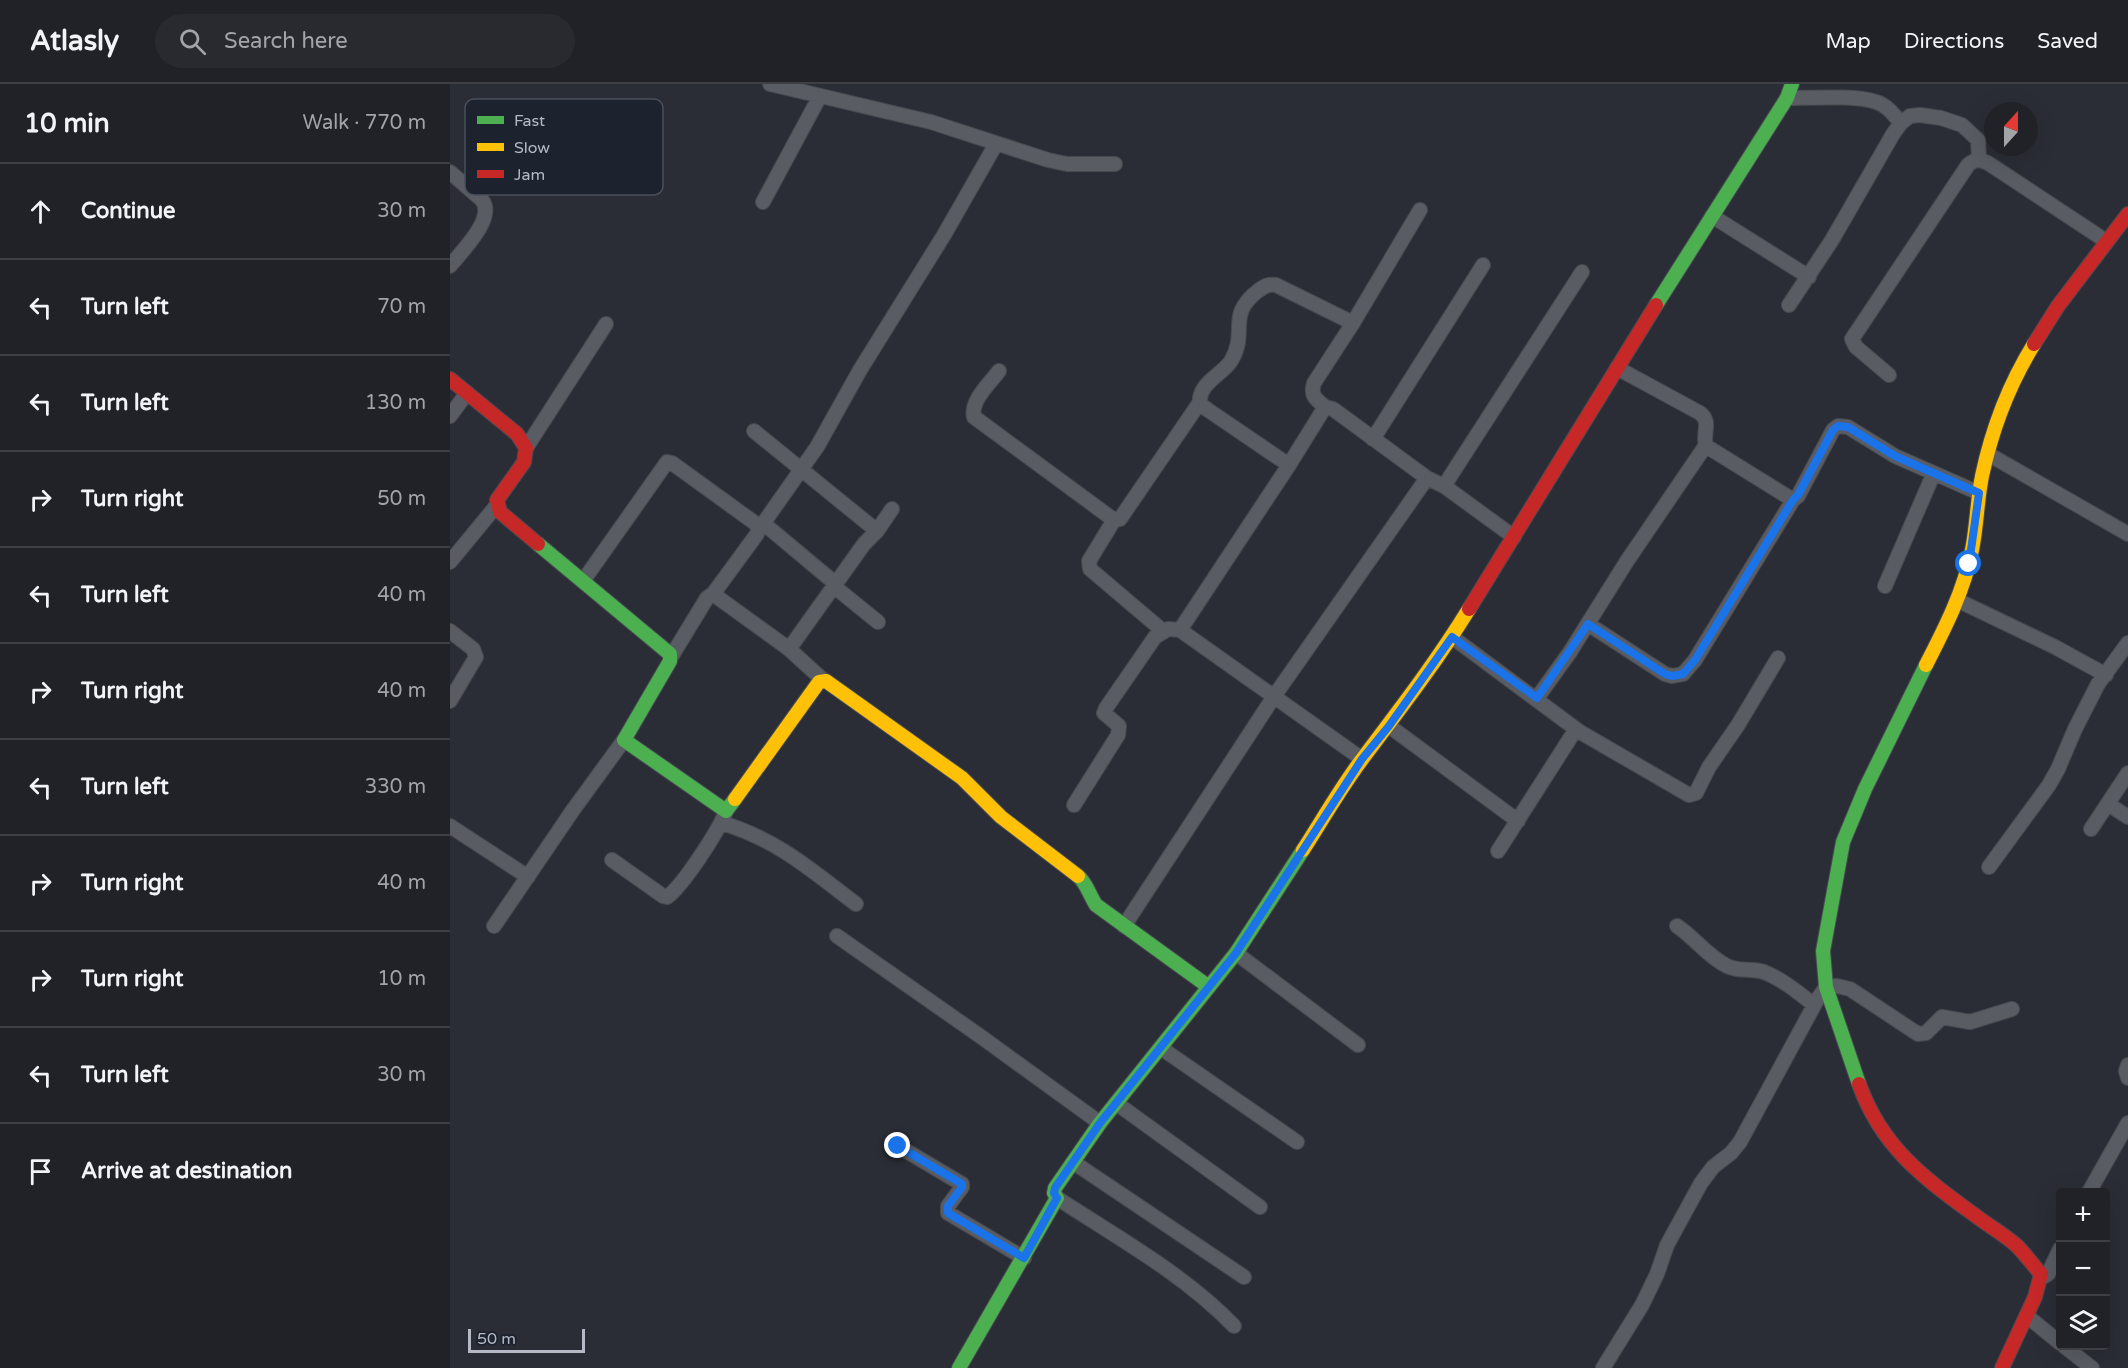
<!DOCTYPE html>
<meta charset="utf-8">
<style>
:root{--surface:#202228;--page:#282a30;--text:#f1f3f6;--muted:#a2a4a8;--line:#3d3f45}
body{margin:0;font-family:"Varela Round",sans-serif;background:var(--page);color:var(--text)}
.controls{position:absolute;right:18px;bottom:18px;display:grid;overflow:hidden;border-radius:6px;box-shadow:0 6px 24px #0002}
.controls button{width:54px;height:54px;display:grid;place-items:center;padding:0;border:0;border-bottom:2px solid var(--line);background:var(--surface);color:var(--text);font:30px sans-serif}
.compass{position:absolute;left:1534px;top:18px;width:54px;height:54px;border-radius:50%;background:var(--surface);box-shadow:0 6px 24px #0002;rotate:21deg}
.scale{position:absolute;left:18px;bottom:15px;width:117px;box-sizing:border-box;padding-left:6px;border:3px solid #b4b9c5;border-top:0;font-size:16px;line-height:21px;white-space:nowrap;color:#b4b9c5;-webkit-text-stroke:4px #1d232e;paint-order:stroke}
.stop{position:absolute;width:18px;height:18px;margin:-14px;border:4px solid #1a73e8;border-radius:50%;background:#fff}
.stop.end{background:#1a73e8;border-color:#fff;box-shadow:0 2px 6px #0008}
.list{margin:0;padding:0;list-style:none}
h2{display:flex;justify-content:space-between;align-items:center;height:78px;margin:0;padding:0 24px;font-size:26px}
h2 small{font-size:20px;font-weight:400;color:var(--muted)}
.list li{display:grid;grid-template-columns:39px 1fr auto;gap:18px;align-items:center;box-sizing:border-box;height:96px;padding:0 24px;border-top:2px solid var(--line)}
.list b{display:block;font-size:22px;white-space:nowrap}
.list em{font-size:20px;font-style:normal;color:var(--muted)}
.icon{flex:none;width:33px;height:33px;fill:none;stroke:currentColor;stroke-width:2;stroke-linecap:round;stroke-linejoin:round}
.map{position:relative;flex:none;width:1678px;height:1284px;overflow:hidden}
header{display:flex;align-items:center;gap:36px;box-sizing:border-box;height:84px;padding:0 30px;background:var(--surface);border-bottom:2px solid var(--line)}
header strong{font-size:28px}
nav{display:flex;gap:33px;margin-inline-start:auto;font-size:21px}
.search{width:420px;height:54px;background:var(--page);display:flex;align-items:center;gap:15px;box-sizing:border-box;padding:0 21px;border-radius:33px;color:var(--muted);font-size:22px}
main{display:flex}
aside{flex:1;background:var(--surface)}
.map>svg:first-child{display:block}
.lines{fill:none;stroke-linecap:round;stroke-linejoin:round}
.street-casing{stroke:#474a4f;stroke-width:16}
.fast-casing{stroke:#474a52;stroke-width:16}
.slow-casing{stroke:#474a52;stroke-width:16}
.jam-casing{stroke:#474a52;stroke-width:16}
.street{stroke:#595c63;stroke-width:14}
.fast{stroke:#4caf50;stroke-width:14}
.slow{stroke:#ffc107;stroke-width:14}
.jam{stroke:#c62828;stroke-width:14}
.route{stroke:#1a73e8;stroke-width:8}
.key{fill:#1d232e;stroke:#4a505b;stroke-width:1.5}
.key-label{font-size:16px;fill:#b4b9c5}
</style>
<header>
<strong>Atlasly</strong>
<div class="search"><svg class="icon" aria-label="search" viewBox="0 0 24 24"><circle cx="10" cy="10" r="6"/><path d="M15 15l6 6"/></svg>Search here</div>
<nav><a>Map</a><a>Directions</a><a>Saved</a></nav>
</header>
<main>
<aside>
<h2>10 min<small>Walk · 770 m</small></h2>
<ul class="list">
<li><svg class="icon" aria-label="ahead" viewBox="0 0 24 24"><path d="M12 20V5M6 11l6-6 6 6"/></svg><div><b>Continue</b></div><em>30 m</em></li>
<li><svg class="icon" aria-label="left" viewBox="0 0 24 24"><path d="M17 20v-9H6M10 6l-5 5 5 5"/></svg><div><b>Turn left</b></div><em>70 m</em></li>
<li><svg class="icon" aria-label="left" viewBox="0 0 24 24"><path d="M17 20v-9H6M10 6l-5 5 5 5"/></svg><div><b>Turn left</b></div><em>130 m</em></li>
<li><svg class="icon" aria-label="right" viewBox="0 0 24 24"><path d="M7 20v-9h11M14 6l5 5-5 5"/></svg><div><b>Turn right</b></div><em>50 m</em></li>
<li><svg class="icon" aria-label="left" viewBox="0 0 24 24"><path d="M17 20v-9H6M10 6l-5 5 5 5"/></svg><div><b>Turn left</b></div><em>40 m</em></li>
<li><svg class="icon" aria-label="right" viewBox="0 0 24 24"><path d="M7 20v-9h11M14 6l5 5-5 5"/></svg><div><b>Turn right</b></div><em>40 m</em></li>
<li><svg class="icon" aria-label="left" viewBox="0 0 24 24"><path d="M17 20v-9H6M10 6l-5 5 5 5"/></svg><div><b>Turn left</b></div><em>330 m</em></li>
<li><svg class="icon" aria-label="right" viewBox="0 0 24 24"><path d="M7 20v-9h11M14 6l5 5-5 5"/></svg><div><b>Turn right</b></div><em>40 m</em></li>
<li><svg class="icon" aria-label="right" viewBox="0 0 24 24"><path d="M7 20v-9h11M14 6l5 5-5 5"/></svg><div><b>Turn right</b></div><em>10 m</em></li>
<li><svg class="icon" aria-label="left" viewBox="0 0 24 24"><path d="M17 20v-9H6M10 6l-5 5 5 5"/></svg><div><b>Turn left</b></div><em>30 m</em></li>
<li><svg class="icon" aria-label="arrive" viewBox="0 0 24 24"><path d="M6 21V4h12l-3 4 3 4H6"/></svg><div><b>Arrive at destination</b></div></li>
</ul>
</aside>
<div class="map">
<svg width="1678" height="1284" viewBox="0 0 1678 1284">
<rect width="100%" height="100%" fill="#2a2d35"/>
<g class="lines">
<defs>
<path id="street" d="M320,0L481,38L598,76L617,80H665
M1337,14C1360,14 1406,11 1426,18C1437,21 1444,31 1451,39
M0,88L32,116C46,134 12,167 0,182
M313,118L370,12
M1262,132L1359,193
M1339,221L1382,156L1443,50L1451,39L1460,32L1470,31L1491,34L1512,41L1528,56L1529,76
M1167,284L1250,329C1262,338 1252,350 1256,362L1343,416L1348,412L1383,346L1388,342L1398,343L1445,372L1529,409
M549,287C540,299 520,317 524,333L664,436L670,435L750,318
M1439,291L1406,263L1402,255L1518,81C1525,75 1529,75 1538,79L1656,157
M875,323C866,315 860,312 864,299L903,239L970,126
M0,332L17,309
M304,347L427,447
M923,355L1033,181
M76,364L156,240
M1538,370L1678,450
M839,381L758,326L750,320C747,300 772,291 781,277C799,247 775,232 809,206C815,202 818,200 826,201L903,239
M994,402L1064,453
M664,436L639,477L640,485L713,547
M313,439L386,500V504L428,538
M310,444L367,363L410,286L494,151L546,60
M0,478L47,421
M133,497L217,378L222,379L309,442L307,450L263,510
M1435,502L1483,391
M1507,516L1605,563L1656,591
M1138,540L1215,590L1222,592L1233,590L1245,576L1343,416
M0,547L23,565L26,573L0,617
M1002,553L1130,648L1239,711L1246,709L1259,683L1288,641L1328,574
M339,565L414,460L427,447L442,425
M221,573L257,514L263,510L339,565L373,596
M1087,614L1120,568L1177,477L1256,361
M939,642L1068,737
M912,675L730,546L839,381L875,323L883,325L977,394L994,402L1132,188
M1658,720L1678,733
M624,721L668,651L669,642L654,629L656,624L705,553L718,545L730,546
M272,739C328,756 361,786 406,820
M0,742L78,793
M1641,745L1678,689
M1048,767L1126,645
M162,776L213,812L217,813C232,803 270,745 276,727
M1539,783L1599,701L1608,685L1625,645L1648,600L1678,559
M44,842L123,726L174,656
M674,842L825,611L977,394
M1227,842C1245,854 1257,872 1277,882C1289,888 1301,884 1314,888C1332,895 1349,909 1364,921
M387,852L530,952L650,1039
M786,869L908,961
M711,964L847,1058
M1678,981L1676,987L1678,994
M666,1019L810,1123
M448,1062L512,1100V1103L498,1122V1129L574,1174
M623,1078L794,1193
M1639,1108L1678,1039
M607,1114C668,1154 734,1190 784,1242
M1591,1194L1598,1190L1610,1165
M1577,1232L1610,1259
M1614,1262L1642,1284
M1153,1284L1192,1221L1207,1190L1217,1161L1251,1099L1263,1083L1281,1069L1290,1058L1367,916L1376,903L1387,902L1400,905L1468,950L1476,949L1492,933L1520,938L1562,925"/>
<path id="fast" d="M1206,221L1337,14L1342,0
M88,460L220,570V577L174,656L276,727L285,715
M628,792C636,798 640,812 646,821L759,903
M1409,1000L1376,903L1373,867L1393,758L1415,705L1476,581
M509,1284L607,1114L604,1109L605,1104L650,1039L786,869L853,766"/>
<path id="slow" d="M1476,581C1495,544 1514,507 1522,466C1527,441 1527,417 1532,392C1542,345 1558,302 1584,260
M285,715L369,598L376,597L512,694L551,733L628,792
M853,766C873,735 891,703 913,674C950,625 987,577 1019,525"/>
<path id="jam" d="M1584,260L1608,222L1678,130
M0,295L67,350L76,364L74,378L47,416L50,428L88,460
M1019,525L1206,221
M1409,1000C1432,1064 1474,1094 1526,1132C1539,1142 1555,1151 1567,1162C1576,1171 1583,1181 1591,1190L1585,1213L1552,1284"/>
</defs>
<use href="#street" class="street-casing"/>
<use href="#fast" class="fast-casing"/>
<use href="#slow" class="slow-casing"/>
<use href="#jam" class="jam-casing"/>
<use href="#street" class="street"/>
<use href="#fast" class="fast"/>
<use href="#slow" class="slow"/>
<use href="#jam" class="jam"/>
</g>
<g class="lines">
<path class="route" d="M448,1062L512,1100V1103L498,1122V1129L574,1174L607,1114L604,1109L605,1104L650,1039L786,869L912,675L939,642L1002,553L1087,614L1138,540L1215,590L1222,592L1233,590L1245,576L1343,416L1348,411L1383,346L1388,342L1398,343L1445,372L1529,409L1519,480"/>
</g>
<rect x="15" y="15" width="198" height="96" rx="9" class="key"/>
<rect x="27" y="32" width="27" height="8" fill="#4caf50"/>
<rect x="27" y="59" width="27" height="8" fill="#ffc107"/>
<rect x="27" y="86" width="27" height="8" fill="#c62828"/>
<g class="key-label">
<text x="64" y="42">Fast</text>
<text x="64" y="69">Slow</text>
<text x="64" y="96">Jam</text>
</g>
</svg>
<div class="controls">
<button>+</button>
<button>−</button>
<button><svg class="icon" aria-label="layers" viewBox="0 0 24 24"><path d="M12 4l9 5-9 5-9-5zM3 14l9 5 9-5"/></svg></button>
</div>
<svg class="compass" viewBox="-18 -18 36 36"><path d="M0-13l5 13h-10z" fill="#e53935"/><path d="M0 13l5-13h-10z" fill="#a2a4a8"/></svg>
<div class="scale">50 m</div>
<div class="stop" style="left:1519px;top:480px"></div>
<div class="stop end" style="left:448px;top:1062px"></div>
</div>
</main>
